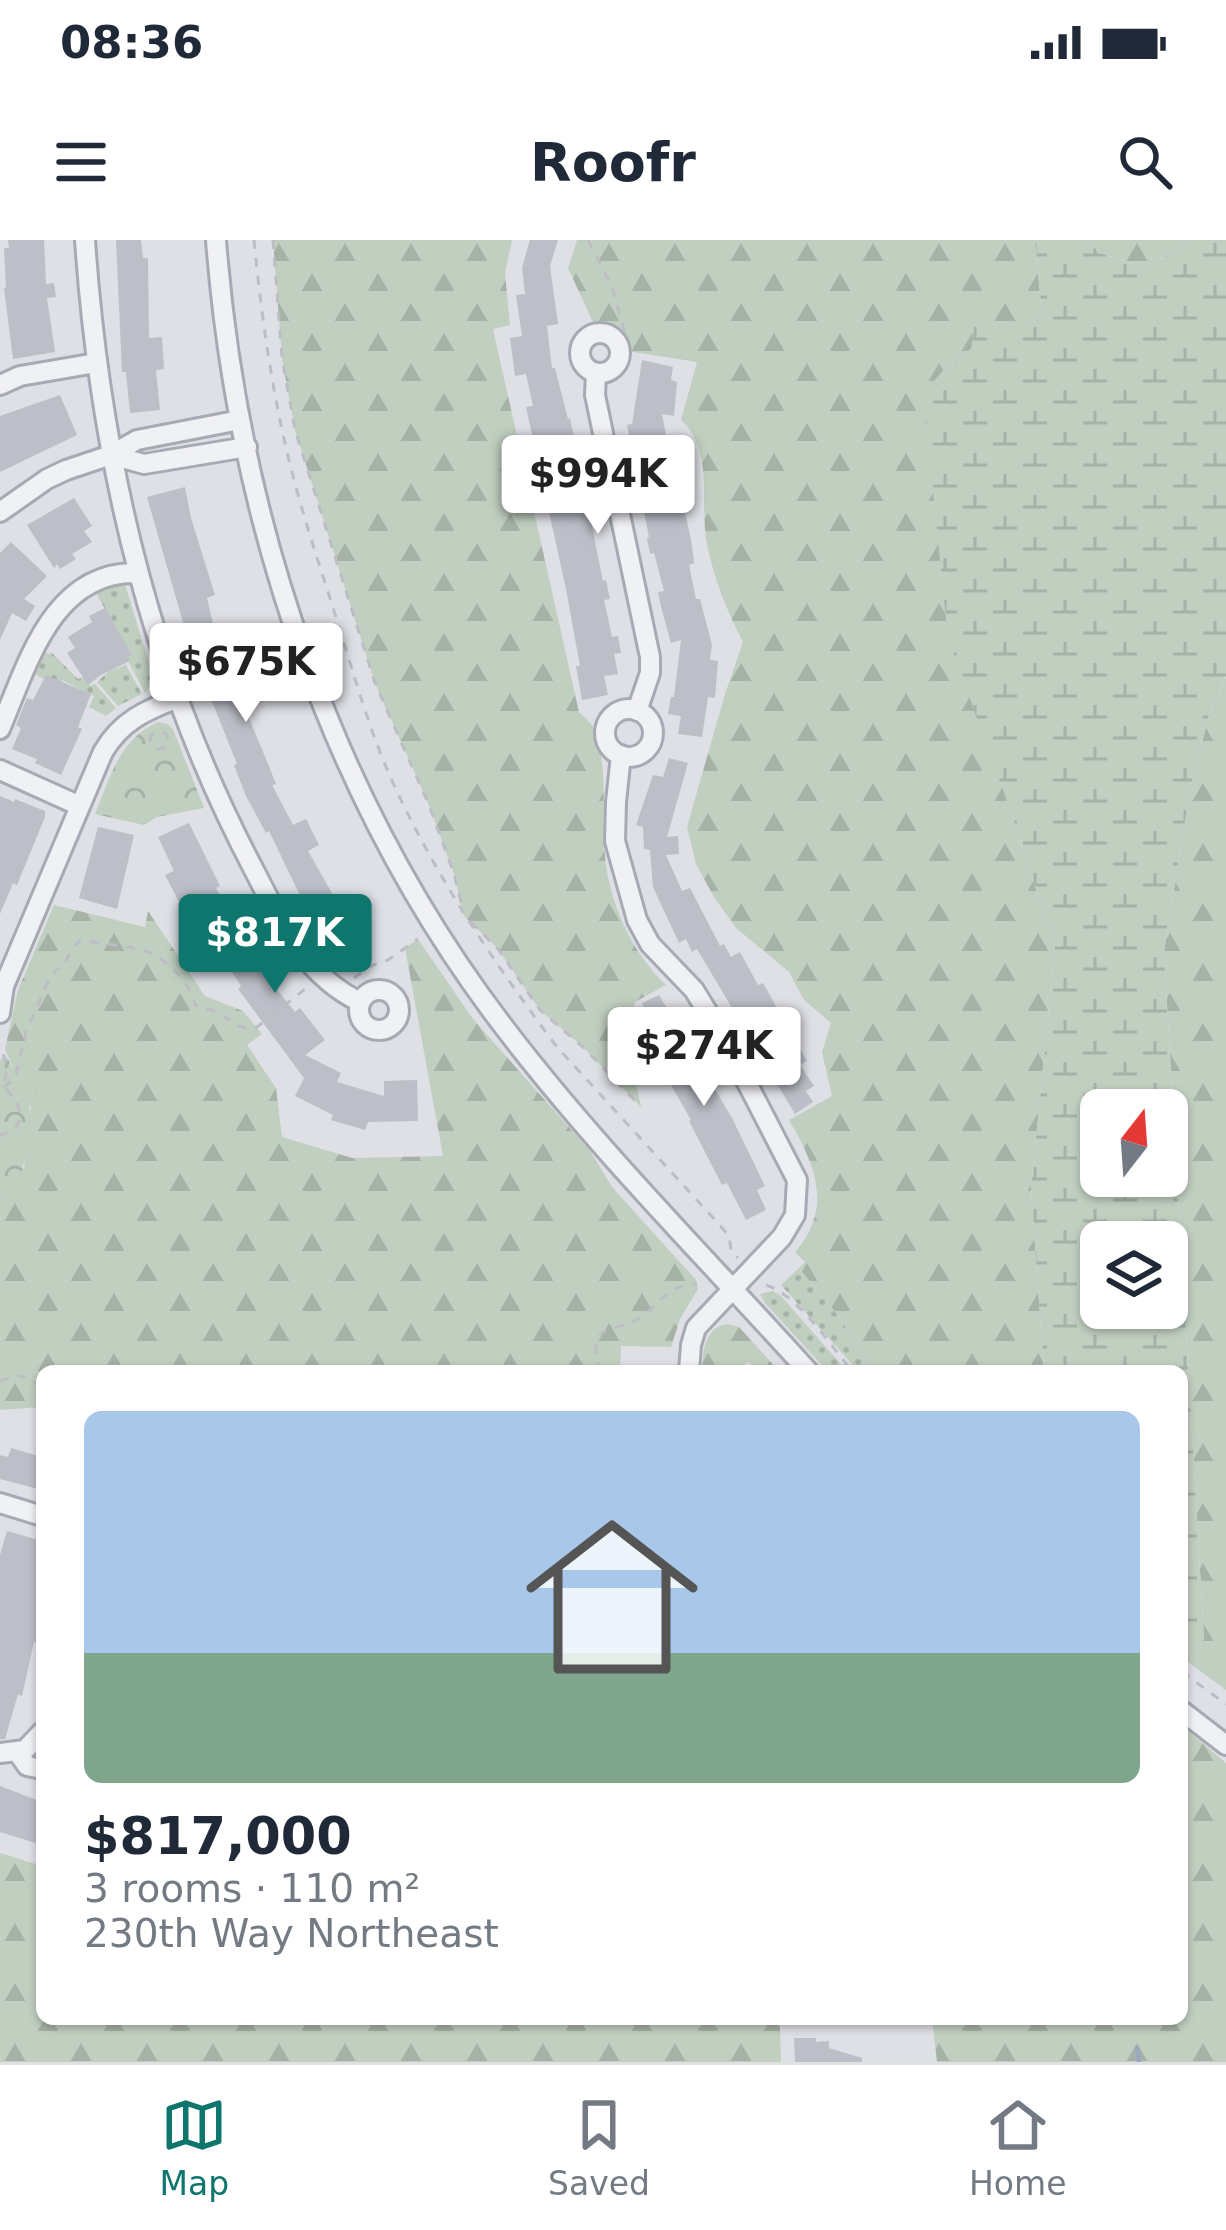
<!DOCTYPE html>
<meta charset="utf-8">
<style>
:root{--surface:#fff;--page:#f6f6f7;--text:#1f2937;--muted:#747a83;--line:#e0e1e3;--accent:#0f766e}
body{margin:0;font-family:"DejaVu Sans",sans-serif;background:var(--page);color:var(--text);height:100vh;display:flex;flex-direction:column;font-size:45px;white-space:nowrap}
*{box-sizing:border-box;margin:0}
p{font-size:39px;color:var(--muted)}
.icon{flex:none;width:66px;height:66px;fill:none;stroke:currentColor;stroke-width:2;stroke-linecap:round;stroke-linejoin:round}
.map{position:relative;flex:1;overflow:hidden}
.details{position:absolute;left:36px;top:1125px;width:1152px;height:660px;display:flex;flex-direction:column;background:var(--surface);border-radius:18px;box-shadow:0 3px 9px #0004}
.details>*{flex:none}
.needle{width:78px;rotate:17deg}
.tools{position:absolute;left:1080px;top:849px;display:grid;gap:24px}
.tools a{display:grid;place-items:center;width:108px;height:108px;border-radius:18px;background:var(--surface);box-shadow:0 3px 9px #0004;font-size:60px}
.price{position:absolute;translate:-50% -102px;padding:0 27px;border-radius:12px;background:#fff;color:#222;font-size:39px;line-height:78px;filter:drop-shadow(0 3px 6px #0008)}
.price::after{content:'';position:absolute;left:50%;top:72px;width:36px;height:27px;margin-left:-18px;background:inherit;clip-path:polygon(0 0,100% 0,50% 100%)}
.price.current{background:var(--accent);color:#fff}
ul{padding:0;list-style:none}
li{display:grid;align-content:center;gap:24px;height:636px;padding:0 48px}
li span{display:grid;place-items:center;height:372px;border-radius:18px;color:#555}
li>.icon{margin-inline-start:auto}
span .icon{width:216px;height:216px;fill:#fffc;stroke-width:1}
li b{font-size:51px}
.status{display:flex;justify-content:space-between;align-items:center;height:84px;padding:0 60px;background:var(--surface);direction:ltr}
.status svg{height:33px;fill:currentColor}
header{display:flex;justify-content:space-between;align-items:center;height:156px;padding:0 48px;background:var(--surface);font-size:54px;font-weight:700}
.tabs{display:flex;justify-content:space-around;align-items:center;height:168px;border-top:3px solid var(--line);background:var(--surface);font-size:33px;color:var(--muted)}
.tabs a{display:grid;justify-items:center;gap:6px}
.tabs .current{color:var(--accent)}
.map>svg:first-child{display:block}
.grass{fill:url(#grass-dots)}
.forest{fill:url(#forest-firs)}
.wetland{fill:url(#wetland-marsh);fill-rule:evenodd}
.park{fill:url(#park-crowns)}
.lines{fill:none;stroke-linecap:round;stroke-linejoin:round}
.stream{stroke:#9ca8c2;stroke-width:4.5}
.building{fill:#bcbec8}
.minor-casing{stroke:#a8aab3;stroke-width:24}
.path{stroke:#bcbec5;stroke-width:3;stroke-dasharray:9 9;stroke-linecap:butt}
.minor{stroke:#f0f1f5;stroke-width:18}
</style>
<div class="status"><b>08:36</b><svg viewBox="0 0 49 12"><path d="M0 12V9h3v3zM5 12V6h3v6zM10 12V3h3v9zM15 12V0h3v12zM26 1h20v11H26zM47 4h2v5h-2z"/></svg></div>
<header><svg class="icon" aria-label="menu" viewBox="0 0 24 24"><path d="M4 6h16M4 12h16M4 18h16"/></svg>Roofr<svg class="icon" aria-label="search" viewBox="0 0 24 24"><circle cx="10" cy="10" r="6"/><path d="M15 15l6 6"/></svg></header>
<div class="map">
<svg width="1226" height="1822" viewBox="0 0 1226 1822">
<defs>
<pattern id="grass-dots" width="8" height="8" patternUnits="userSpaceOnUse" patternTransform="scale(3)"><rect width="8" height="8" fill="#c1cfc0"/><path d="M2 2h.1M6 6h.1" fill="none" stroke="#a6b2a6" stroke-width="1.8" stroke-linecap="round"/></pattern>
<pattern id="forest-firs" width="22" height="20" patternUnits="userSpaceOnUse" patternTransform="scale(3)"><rect width="22" height="20" fill="#c1cfc0"/><path d="M5 1l3.5 6h-7zM16 11l3.5 6h-7z" fill="#a6b2a6"/></pattern>
<pattern id="wetland-marsh" width="20" height="14" patternUnits="userSpaceOnUse" patternTransform="scale(3)"><rect width="20" height="14" fill="#c1cfc0"/><path d="M1 5h8M5 5V1M11 12h8M15 12V8" fill="none" stroke="#a6b2a6"/></pattern>
<pattern id="park-crowns" width="20" height="18" patternUnits="userSpaceOnUse" patternTransform="scale(3)"><rect width="20" height="18" fill="#c1cfc0"/><path d="M2 6a3 3 0 1 1 6 0M12 15a3 3 0 1 1 6 0" fill="none" stroke="#a6b2a6"/></pattern>
</defs>
<rect width="100%" height="100%" fill="#dee0e6"/>
<path class="grass" d="M124,341l30,98 -9,14 -17,-32v-4l3,-3 -37,-64z
M44,410l4,4 4,-1 26,26 5,-2 8,9 4,-2 21,24 -10,8 -17,-9 5,-11 -32,-16 -4,6 -24,-12z
M126,425l16,29 -24,12 -21,-24 12,-11z
M799,1028l38,46 32,49 8,8h-19l-77,-86z
M772,1051l8,4 67,76h-20l-62,-68 -5,-9z"/>
<path class="forest" d="M273,0h239l-7,33 5,52 -17,4 86,383c6,6 15,13 17,21 14,44 3,93 11,139 8,43 28,83 59,113l-31,17 -4,15 10,26 -12,9 12,55 -57,-59 -44,-38 -42,-61 -34,-33 -10,-42 -25,-69 -54,-122 -80,-253 -13,-72z
M577,0h458l7,75 -21,15 -50,19 -29,23 69,440 44,136 -24,240 13,183h-167l-8,-8 -32,-49 -38,-46 6,-6 -10,-10c39,-44 20,-88 -6,-132l43,-24 -10,-44 9,-29 -27,-23 -15,-28 -53,-44 -22,-31 -18,-33 -9,-37 38,-133 18,-52c-17,-33 -28,-61 -36,-97 -8,-40 8,-95 -26,-125l16,-58 -77,-12 -7,-12 -15,-5 -30,-65z
M1087,0h103l-44,28 -46,-15z
M1226,437v1013l-38,-28 16,-23 -40,-687 26,-163 19,-74z
M54,665l91,22 3,-16 57,85 38,15 19,23 -15,11 29,43 6,49 70,21 91,-2 -38,-208 13,-9 55,80 117,132 22,36 84,93 2,9 -18,30 -9,28 -50,-1 -1,25h-578v36l-42,3v-217l9,-3 15,-23 7,-59 -26,-59 13,-59z
M727,1084l12,3 40,44h-23l-7,-9 -16,9h-30c-1,-19 2,-44 24,-47z
M1182,1486l44,37v299h-289l-5,-43h250z
M0,1613l42,13v153h735l3,9 1,34h-781z"/>
<path class="wetland" d="M1035,0h52l13,13 46,15 44,-28h36v436l-17,39 -19,74 -26,163 40,687 -16,23 -6,-5v-286h-138l-13,-183 24,-240 -44,-136 -63,-174 -25,-245 19,-21 29,-23 4,-28 45,9 22,-15zM1101,870h66v66h-66zM1101,1002h66v66h-66z"/>
<path class="park" d="M158,482l9,2 6,5 31,79 -47,9 -13,8 -49,-11c15,-36 24,-75 63,-92z
M5,814l11,19 20,21 -8,6c7,27 -3,63 -12,89l-16,4v-133z"/>
<g class="lines">
<path class="stream" d="M1137,1808l2,14"/>
</g>
<path class="building" d="M8,0h36l2,44 8,-1 2,14 -9,1 8,54 -42,7 -9,-71h2l-2,-40h5z
M116,0h25l2,18h5l1,80 13,-1 2,32 -8,1 4,40 -30,3 -4,-41h-4z
M530,0h28l-8,26 8,58 -11,2 5,42h3l13,51 2,-1 33,163 3,-1 4,19 -6,1 8,37 6,-1 3,17 -7,1 4,20 -14,2 4,19 -26,5 -6,-34h4l-14,-77 -40,-182 7,-1 -7,-32 -11,2 -5,-38 12,-2 -6,-41 9,-1 -3,-26z
M642,120l31,7 -2,13 6,2 -3,34 -12,-2 14,75 4,-1 12,57 2,18 -5,2 7,34h4l12,46 -2,15 8,1 -3,37 -7,-1 -6,40 -24,-3 3,-18 -13,-2 3,-17h3l7,-57 -10,3 -10,-36 -3,-15 6,-1 -10,-38 -4,1 -3,-16 2,-1 -22,-112 5,-1z
M60,155l17,40 -77,37v-56z
M185,247l6,31 24,77 -8,3 11,46 18,-7 11,29 -20,8 17,44 4,-2 18,43 10,25 -4,1 21,40 13,-6 13,26 -11,6 46,81 2,-2 16,28 -25,15 -39,-61 -39,-81 -3,2 -20,-37 -12,-31 3,-1 -30,-75 6,-2 -18,-45 -6,1 -42,-146z
M74,258l18,28 -8,5 8,11 -20,12 4,5 -16,10 -3,-5 -3,4 -27,-43z
M11,302l36,34 -23,23 11,7 -9,15 -14,-8 -12,27v-87z
M105,368l27,47 -4,2 2,4 -29,14 -13,10 -21,-32 8,-5 -7,-11 24,-15 -3,-6z
M46,435l45,19 -13,33 4,2 -21,46 -26,-12 2,-4 -25,-10 9,-21 -5,-3 11,-27 6,2z
M669,518l19,5 -21,74 11,-1 1,18 -13,1 16,36 8,-3 30,58 4,-2 7,13 9,-5 18,33 5,-2 44,78 -7,4 14,21 -8,5 7,11 -18,12 -98,-165 -5,3 -6,-13 -7,4 -26,-56 -3,-37 -6,-1 -1,-22 -7,-2 17,-50 10,2z
M0,556l14,6 1,-3 30,12v6l-28,68 -4,-2 -13,31z
M189,583l31,63 -4,2 43,79 36,45 5,-4 25,32 -20,15 36,18 -4,9 47,14v-15l33,-1 1,41 -50,1 -3,8 -34,-10 2,-5 -38,-19 9,-18 -66,-89 3,-3 -32,-49 -9,5 -35,-67 9,-4 -16,-34z
M98,587l36,8 -17,74 -38,-11z
M659,755l73,123 33,68 -8,4 9,20 -20,10 -19,-37 -5,2 -33,-64 2,-1 -42,-74 4,-2 -12,-23 8,-4 -7,-14z
M11,1208l31,9v33l-42,-11v-24l8,2z
M7,1291l35,10v103l-8,-2 -12,54 -4,-2 -13,45h-5v-184z
M0,1546l42,16v43l-42,-13z
M794,1798h22v4l13,-1v7l33,10v4h-67z"/>
<g class="lines">
<g class="minor-casing">
<path id="minor" d="M85,0c15,219 66,435 169,630 27,52 50,105 106,132
M216,0c22,282 117,566 291,791 92,120 200,228 301,340
M580 113a20 20 0 1 1 40 0a20 20 0 1 1-40 0Z
M596,134l-1,21 55,262v16l-13,38
M0,145l20,-9 76,-13
M111,215l33,9 103,-17
M0,272l47,-33 19,-9 45,-15 26,-15 103,-20
M605 493a24 24 0 1 1 48 0a24 24 0 1 1-48 0Z
M0,489c27,-63 52,-159 138,-156
M621,515l-5,47 -1,39 22,79 13,24 44,46 32,52 71,138 -2,35 -13,22 -86,91 -5,17 -2,26
M0,530l80,36
M359 770a20 20 0 1 1 40 0a20 20 0 1 1-40 0Z
M0,773l4,-27 99,-234c18,-31 43,-42 75,-54
M0,1263l42,13
M1182,1471l44,34
M0,1513l25,-3 17,-18
M18,1513l9,13 15,3"/>
</g>
<path class="path" d="M254,0c7,72 17,145 34,216 14,59 34,116 52,174 16,52 31,105 54,155 43,94 101,179 163,262l159,174 13,15 2,14 7,8
M273,0l9,118 13,72 80,253 54,122 25,69 9,36
M588,0l24,47 13,46
M150 500a9 9 0 1 1 18 0a9 9 0 1 1-18 0Z
M471,682l27,27 42,61 44,38 57,59
M354,738l17,-12 17,-6 30,-21
M4,847l11,-9 11,-46 20,-46 9,-15 10,-7 6,-14 8,-9c13,0 64,7 75,13 17,10 38,32 41,51l23,7 20,14 11,3 8,-2 52,-41
M0,895l14,-4 7,-13 -4,-16 -13,-15 3,-21 -4,-12
M766,1045c31,9 65,61 86,86
M600,1131c-3,-11 -8,-29 2,-38 6,-5 21,-7 28,-10 29,-13 32,-38 67,-39
M0,1141c24,-8 22,-7 42,6
M1182,1432l44,32"/>
<use href="#minor" class="minor"/>
</g>
</svg>
<div class="tools">
<a><svg class="needle" viewBox="-14 -14 28 28"><path d="M0-13l5 13h-10z" fill="#e53935"/><path d="M0 13l5-13h-10z" fill="#747a83"/></svg></a>
<a><svg class="icon" aria-label="layers" viewBox="0 0 24 24"><path d="M12 4l9 5-9 5-9-5zM3 14l9 5 9-5"/></svg></a>
</div>
<b class="price" style="left:598px;top:297px">$994K</b>
<b class="price" style="left:246px;top:485px">$675K</b>
<b class="price current" style="left:275px;top:756px">$817K</b>
<b class="price" style="left:704px;top:869px">$274K</b>
<section class="details">
<ul>
<li><span style="background:linear-gradient(#a9c7e8 65%,#7fa58c 0)"><svg class="icon" aria-label="home" viewBox="0 0 24 24"><path d="M3 11l9-7 9 7M6 9v11h12V9"/></svg></span><div><b>$817,000</b><p>3 rooms · 110 m²</p><p>230th Way Northeast</p></div></li>
</ul>
</section>
</div>
<nav class="tabs">
<a class="current"><svg class="icon" aria-label="map" viewBox="0 0 24 24"><path d="M3 6l6-2 6 2 6-2v14l-6 2-6-2-6 2zM9 4v14M15 6v14"/></svg>Map</a>
<a><svg class="icon" aria-label="saved" viewBox="0 0 24 24"><path d="M7 4h10v16l-5-4-5 4z"/></svg>Saved</a>
<a><svg class="icon" aria-label="home" viewBox="0 0 24 24"><path d="M3 11l9-7 9 7M6 9v11h12V9"/></svg>Home</a>
</nav>
